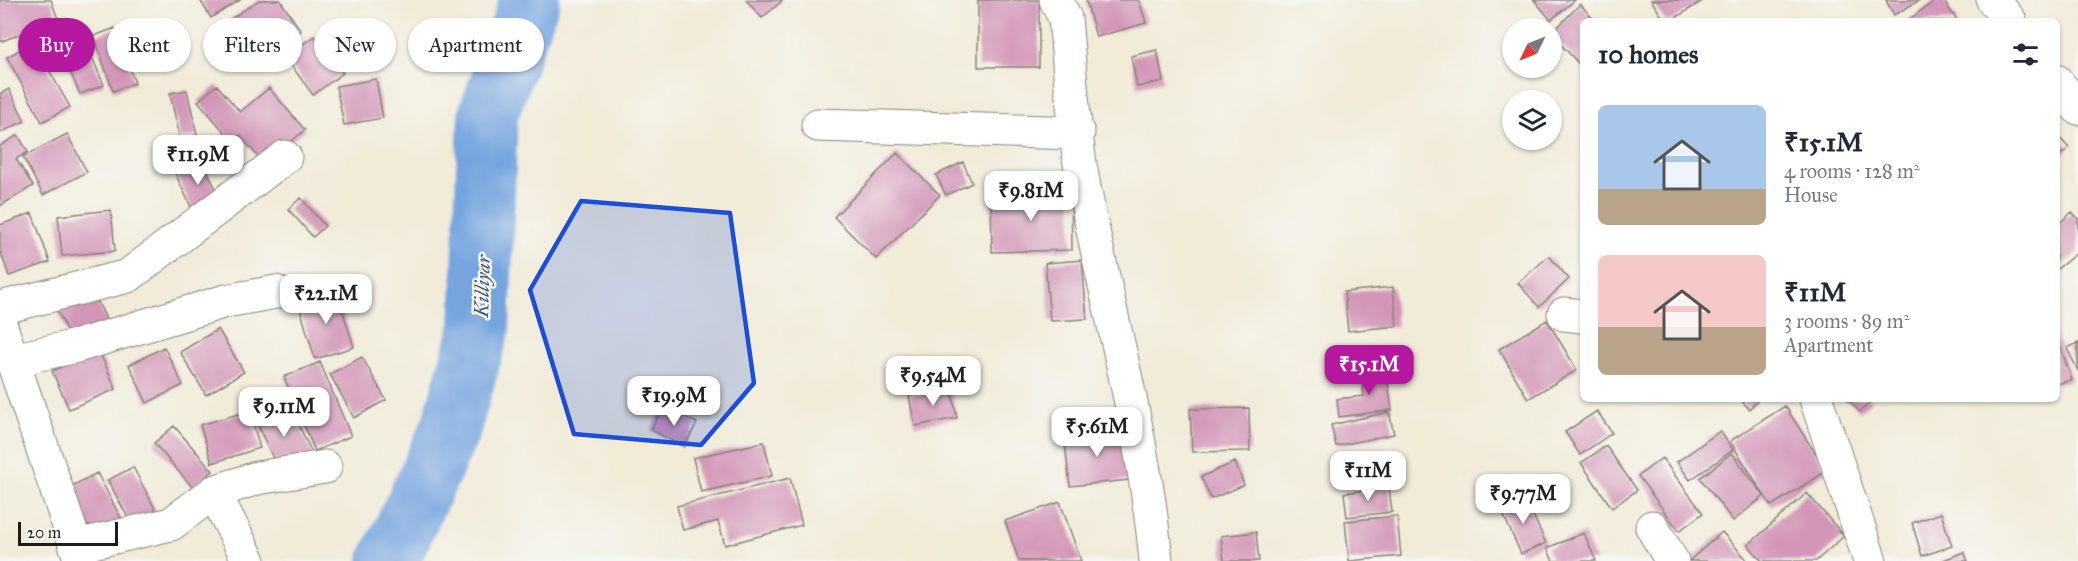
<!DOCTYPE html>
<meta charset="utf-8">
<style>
:root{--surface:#fff;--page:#f6f6f7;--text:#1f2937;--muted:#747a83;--accent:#b5179e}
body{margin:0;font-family:"IM FELL Great Primer",serif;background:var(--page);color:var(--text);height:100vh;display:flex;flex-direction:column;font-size:22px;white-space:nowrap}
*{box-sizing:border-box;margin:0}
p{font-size:20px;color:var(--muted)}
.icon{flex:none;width:33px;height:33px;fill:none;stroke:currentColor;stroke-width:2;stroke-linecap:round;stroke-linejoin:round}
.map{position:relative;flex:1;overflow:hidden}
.drawer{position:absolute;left:1580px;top:18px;width:480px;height:384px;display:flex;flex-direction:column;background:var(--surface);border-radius:9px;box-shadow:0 2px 4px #0004}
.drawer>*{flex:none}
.hud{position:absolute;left:18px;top:18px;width:570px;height:54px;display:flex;gap:12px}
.needle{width:39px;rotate:227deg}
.fabs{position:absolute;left:1502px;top:18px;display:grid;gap:12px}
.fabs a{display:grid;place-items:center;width:60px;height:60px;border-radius:50%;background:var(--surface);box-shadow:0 2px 4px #0004;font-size:30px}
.scale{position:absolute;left:18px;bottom:15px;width:100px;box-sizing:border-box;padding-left:6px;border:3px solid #1c1c1c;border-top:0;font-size:16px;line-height:21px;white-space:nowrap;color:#1c1c1c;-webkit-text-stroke:4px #f6f6f2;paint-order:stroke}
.price{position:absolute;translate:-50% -51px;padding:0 14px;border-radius:12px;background:#fff;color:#222;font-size:20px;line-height:39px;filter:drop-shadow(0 2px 3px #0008)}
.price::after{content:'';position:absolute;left:50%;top:36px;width:18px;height:14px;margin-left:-9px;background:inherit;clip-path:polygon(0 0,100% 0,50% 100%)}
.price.on{background:var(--accent);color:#fff}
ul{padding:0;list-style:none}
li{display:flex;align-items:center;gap:18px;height:150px;padding:0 18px}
li span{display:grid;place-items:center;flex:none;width:168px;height:120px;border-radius:9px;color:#555}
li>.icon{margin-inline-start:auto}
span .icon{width:72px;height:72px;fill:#fffc;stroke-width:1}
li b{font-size:26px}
h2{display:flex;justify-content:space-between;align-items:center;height:72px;padding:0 18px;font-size:26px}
.tag{padding:0 21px;border-radius:27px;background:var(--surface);box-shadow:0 2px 4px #0004;font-size:21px;line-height:54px}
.tag.on{background:var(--accent);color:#fff}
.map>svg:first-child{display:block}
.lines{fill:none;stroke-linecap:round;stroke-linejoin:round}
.river{stroke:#75a4df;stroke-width:60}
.building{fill:#d396b8}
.minor-casing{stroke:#86847a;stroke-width:35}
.minor{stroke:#fff;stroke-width:33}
.marked{fill:#1d4ed8;fill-opacity:0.2;stroke:#1d4ed8;stroke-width:4.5;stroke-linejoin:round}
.labels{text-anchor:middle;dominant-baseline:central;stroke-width:5;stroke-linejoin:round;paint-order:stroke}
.water-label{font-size:20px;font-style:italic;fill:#445974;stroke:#f6f6f2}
</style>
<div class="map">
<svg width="2078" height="561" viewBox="0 0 2078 561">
<rect width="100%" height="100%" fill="#f6f6f2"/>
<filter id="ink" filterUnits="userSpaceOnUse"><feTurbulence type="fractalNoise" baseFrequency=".0167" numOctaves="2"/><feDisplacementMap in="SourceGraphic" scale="12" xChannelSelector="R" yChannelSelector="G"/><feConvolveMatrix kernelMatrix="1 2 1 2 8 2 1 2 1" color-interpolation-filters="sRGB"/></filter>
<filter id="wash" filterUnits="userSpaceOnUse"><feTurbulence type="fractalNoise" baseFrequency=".008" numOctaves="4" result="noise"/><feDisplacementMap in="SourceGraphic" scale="24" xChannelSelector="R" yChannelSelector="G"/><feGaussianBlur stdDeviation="1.35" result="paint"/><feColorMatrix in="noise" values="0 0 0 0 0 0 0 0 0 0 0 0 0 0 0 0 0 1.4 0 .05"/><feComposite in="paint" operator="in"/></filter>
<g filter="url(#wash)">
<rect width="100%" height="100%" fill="#f1ebd8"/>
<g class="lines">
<path class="river" d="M389,561l62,-133 29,-100 8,-213 42,-115"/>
</g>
<g id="blocks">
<path class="building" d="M0,0h51l7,19 -58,23z
M200,0h40l-29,18z
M259,0h21l21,31 -52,34 -27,-40z
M746,0h37l-21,18z
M978,0h61v67h-61z
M1086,0h53l7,23 -50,14z
M1534,0h41l-24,20z
M1651,0h50l1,1 -31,20h-6z
M1886,0h34l-26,15z
M1936,0h7l15,21h-51z
M1580,4l15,17h-13v46l-31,-33z
M115,28l20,55 -22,8 -19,-55z
M83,36l21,49 -24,9 -21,-48z
M314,36l29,37 -30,22 -28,-38z
M33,42l37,65 -28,15 -35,-65z
M1157,50l6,31 -26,6 -6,-31z
M376,79l7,39 -39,7 -8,-39z
M217,85l23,27 29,-24 36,42 -41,34 -24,-29 -8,6 -34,-40z
M9,89l16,32 -25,12v-39z
M187,90l10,45 -17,4 -10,-46z
M67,134l20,38 -44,23 -20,-38z
M2056,134l13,14 -13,11z
M18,135l10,17 -12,7 17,27 -33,20v-60z
M897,153l43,42 -64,64 -42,-42z
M202,160l19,40 -27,13 -19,-40z
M963,162l9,21 -26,12 -10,-20z
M991,193h80l1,57 -80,2z
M301,198l24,28 -12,11 -25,-28z
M111,210l4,41 -53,5 -4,-40z
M2072,212l6,7v33l-22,18v-44z
M32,213l18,49 -41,14 -9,-26v-25z
M1549,256l20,23 -30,28 -21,-24z
M1082,260l5,59 -37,2 -5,-58z
M1393,287l4,39 -49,5 -4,-39z
M336,290l18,57 -39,12 -17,-57z
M94,293l15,33 -38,16 -14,-33z
M1547,320l30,50 -49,29 -29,-50z
M218,329l26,43 -38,23 -26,-43z
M2056,334l16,46 -16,4z
M2078,343v28l-11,-23z
M164,347l19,38 -36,18 -18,-38z
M99,351l17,38 -47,20 -17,-38z
M362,357l24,43 -32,18 -24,-44z
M320,362l31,74 -36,15 -31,-74z
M1386,369l6,41 -53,7 -2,-18 27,-3 -3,-24z
M951,388l6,30 -42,8 -6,-30z
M1740,399h19l-10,10z
M1847,399h26l-13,13z
M289,405l24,50 -34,16 -23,-50z
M664,406l33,17 -13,24 -33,-17z
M1785,406l42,65 -56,35 -41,-65z
M1249,408l1,43 -58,1 -2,-43z
M249,411l11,37 -48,15 -12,-38z
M1597,411l15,22 -32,22 -15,-23z
M1389,412l5,22 -58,12 -5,-21z
M174,426l39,45 -20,17 -39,-45z
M1125,430l5,50 -60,6 -6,-50z
M1720,431l13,19 -43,30 -13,-18z
M764,442l8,34 -71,16 -8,-34z
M1606,446l31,44 -25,18 -31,-45z
M1732,453l32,43 -31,25 -33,-43z
M1662,458l41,55 -24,18 -41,-55z
M1235,462l9,23 -33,14 -10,-22z
M133,467l28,53 -25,13 -28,-53z
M97,473l26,49 -30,17 -27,-50z
M790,478l12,47 -77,20 -7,-24 -35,9 -6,-24z
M1389,487l3,25 -45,5 -3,-24z
M1807,493l37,43 -28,25h-54l-14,-16z
M1524,496l22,47 -25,11 -21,-47z
M1060,502l21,59h-62l-14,-40z
M1941,513l11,33 -30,10 -10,-33z
M1397,516l4,40 -52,5 -4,-40z
M1256,532l3,29h-35l-3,-25z
M1722,532l26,29h-59z
M1584,533l12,28h-43l-6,-13z
M1964,552l4,9h-27z"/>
</g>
</g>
<g filter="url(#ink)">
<use href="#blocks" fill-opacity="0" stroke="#86847a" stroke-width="1.5"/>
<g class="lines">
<g class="minor-casing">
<path id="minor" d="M1056,0l9,18c5,52 8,106 17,158 24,129 62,254 74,385
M1993,0l17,21
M2056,81l22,27
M818,125l260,8
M0,308l128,-32 157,-119
M1564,314l18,2
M0,324l81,237
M12,360l65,-14 149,-45 50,-9
M1816,399l54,162
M214,492l35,69
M1652,527l20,34
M76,546l95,-22 43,-32 43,-14 68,-11"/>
</g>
<use href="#minor" class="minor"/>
</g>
</g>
<path class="marked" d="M581,201l149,12 24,170 -53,62 -127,-11 -44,-144z"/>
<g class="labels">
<g class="water-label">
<text transform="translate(482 286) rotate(-88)">Killiyar</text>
</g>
</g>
</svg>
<div class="fabs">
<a><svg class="needle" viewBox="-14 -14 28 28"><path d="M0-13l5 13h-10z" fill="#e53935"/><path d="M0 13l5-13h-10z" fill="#747a83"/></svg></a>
<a><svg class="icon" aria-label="layers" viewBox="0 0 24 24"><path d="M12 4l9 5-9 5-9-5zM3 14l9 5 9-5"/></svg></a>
</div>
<div class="scale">20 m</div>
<b class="price" style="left:198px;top:186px">₹11.9M</b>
<b class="price" style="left:1031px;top:222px">₹9.81M</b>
<b class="price" style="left:326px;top:325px">₹22.1M</b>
<b class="price on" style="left:1369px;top:396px">₹15.1M</b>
<b class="price" style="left:933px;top:407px">₹9.54M</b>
<b class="price" style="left:674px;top:427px">₹19.9M</b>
<b class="price" style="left:284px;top:438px">₹9.11M</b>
<b class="price" style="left:1097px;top:458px">₹5.61M</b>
<b class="price" style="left:1368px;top:502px">₹11M</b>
<b class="price" style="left:1523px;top:525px">₹9.77M</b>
<div class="hud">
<a class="tag on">Buy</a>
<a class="tag">Rent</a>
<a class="tag">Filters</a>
<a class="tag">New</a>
<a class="tag">Apartment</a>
</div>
<section class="drawer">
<h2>10 homes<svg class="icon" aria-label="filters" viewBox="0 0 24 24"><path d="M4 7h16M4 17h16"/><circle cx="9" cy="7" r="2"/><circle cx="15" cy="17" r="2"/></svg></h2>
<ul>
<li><span style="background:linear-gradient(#a9c7e8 70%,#b9a48a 0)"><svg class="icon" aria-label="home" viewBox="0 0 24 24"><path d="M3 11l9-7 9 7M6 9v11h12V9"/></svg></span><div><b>₹15.1M</b><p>4 rooms · 128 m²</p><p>House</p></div></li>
<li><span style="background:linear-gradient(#f6c9c9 60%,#b9a48a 0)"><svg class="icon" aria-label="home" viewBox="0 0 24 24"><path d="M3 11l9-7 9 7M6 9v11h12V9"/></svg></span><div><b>₹11M</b><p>3 rooms · 89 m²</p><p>Apartment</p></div></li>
</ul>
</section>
</div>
